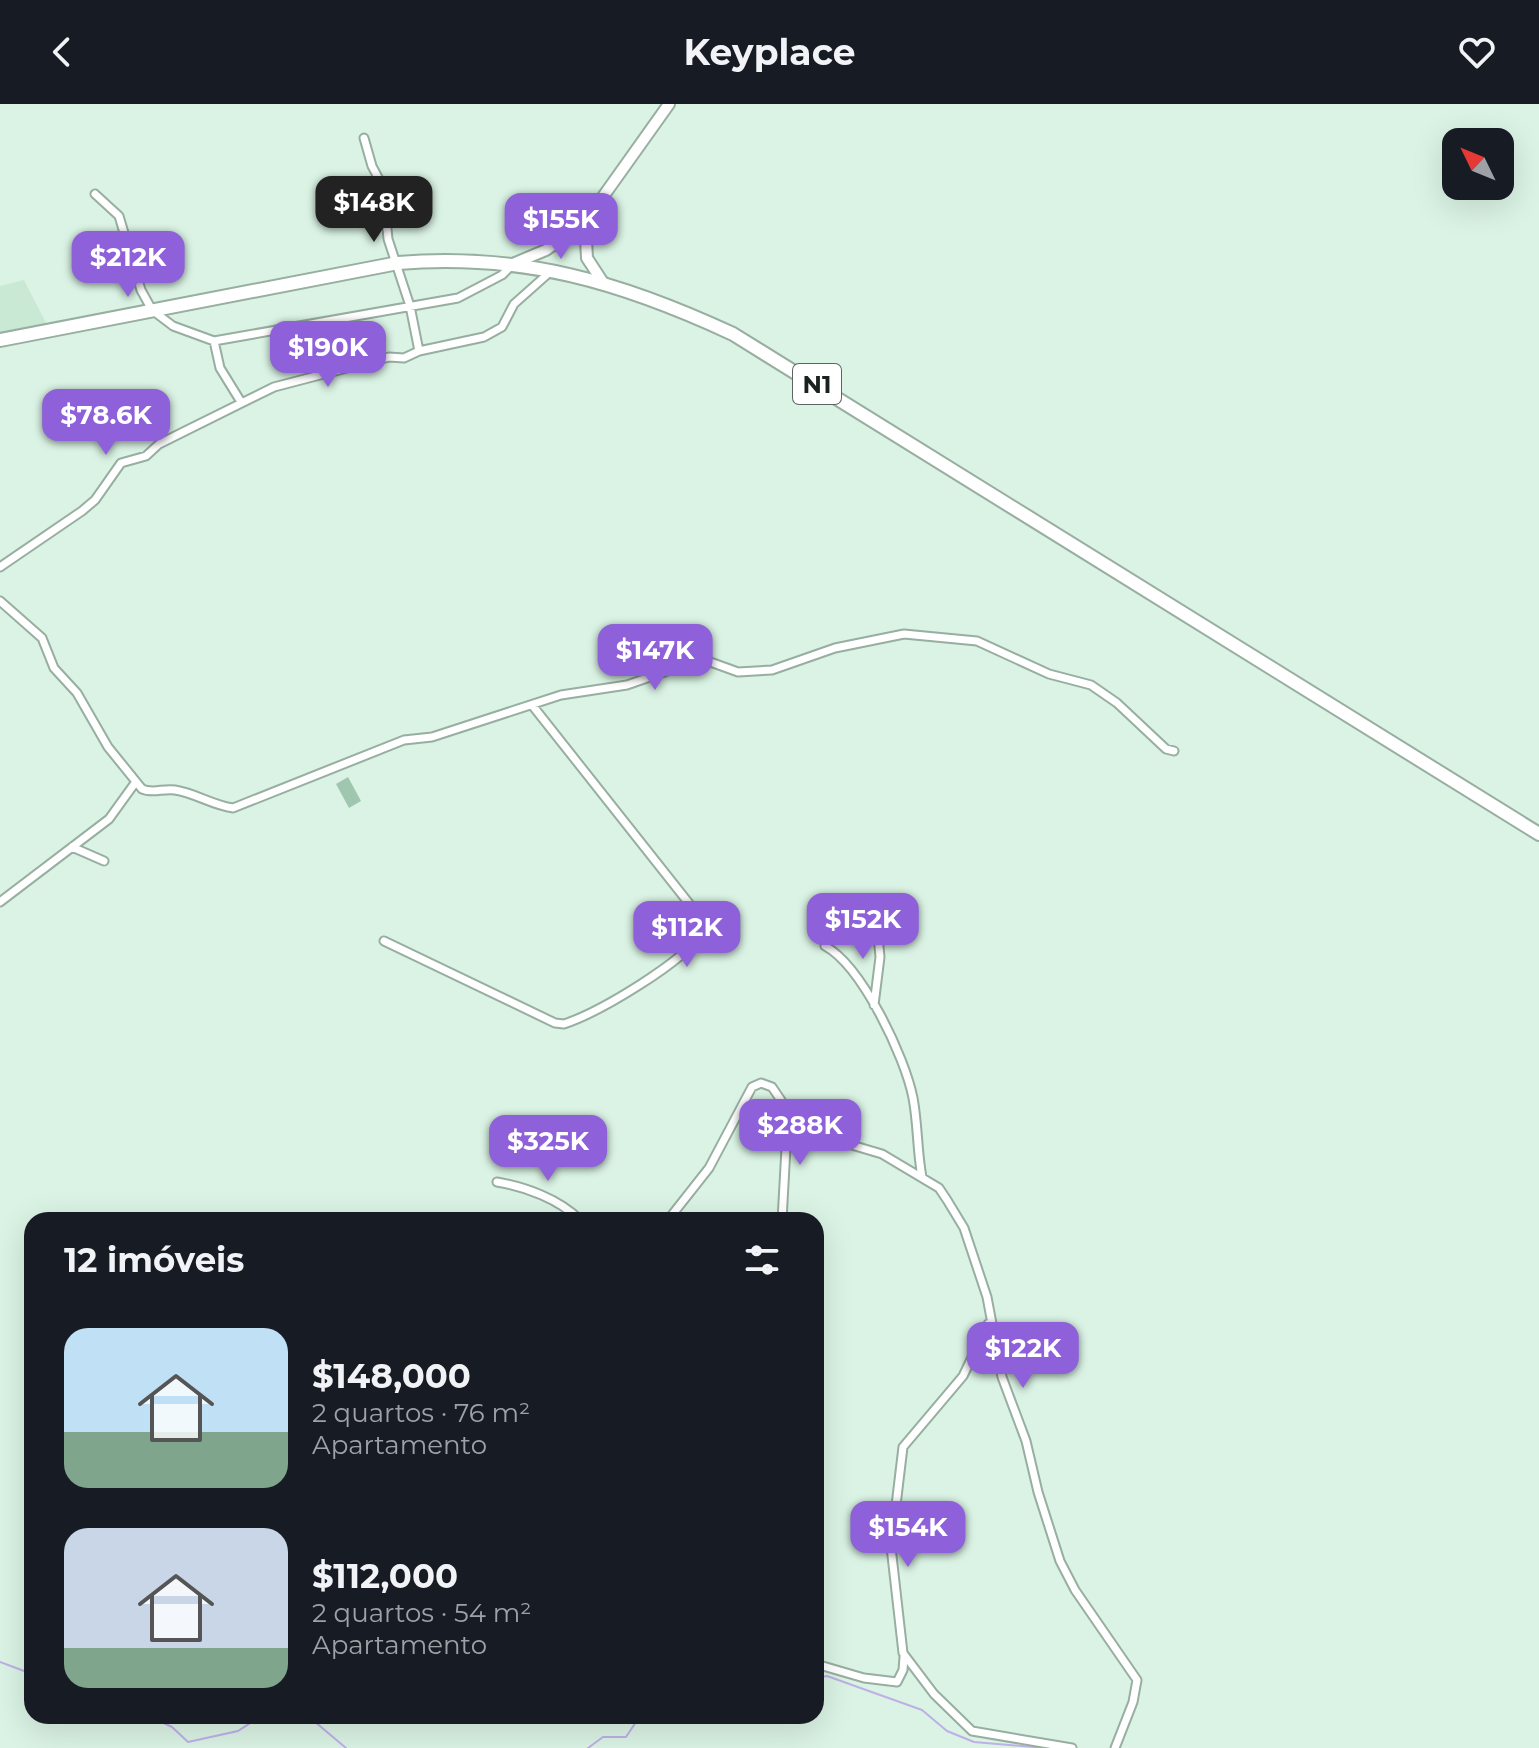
<!DOCTYPE html>
<html lang="pt">
<meta charset="utf-8">
<style>
:root{--surface:#171b24;--page:#20242c;--text:#f1f3f6;--muted:#9ea1a6;--accent:#8e60da}
body{margin:0;font-family:Montserrat,sans-serif;background:var(--page);color:var(--text);height:100vh;display:flex;flex-direction:column;font-size:30px;white-space:nowrap}
*{box-sizing:border-box;margin:0}
p{font-size:26px;color:var(--muted)}
.icon{flex:none;width:44px;height:44px;fill:none;stroke:currentColor;stroke-width:2;stroke-linecap:round;stroke-linejoin:round}
.map{position:relative;flex:1;overflow:hidden}
.details{position:absolute;left:24px;top:1108px;width:800px;height:512px;display:flex;flex-direction:column;background:var(--surface);border-radius:24px;box-shadow:0 8px 32px #0002}
.details>*{flex:none}
.needle{width:52px;rotate:313deg}
.controls{position:absolute;left:1442px;top:24px;display:grid;gap:16px}
.controls a{display:grid;place-items:center;width:72px;height:72px;border-radius:16px;background:var(--surface);box-shadow:0 8px 32px #0002;font-size:40px}
.price{position:absolute;translate:-50% -68px;padding:0 18px;border-radius:16px;background:var(--accent);color:#fff;font-size:26px;line-height:52px;filter:drop-shadow(0 2px 4px #0008)}
.price::after{content:'';position:absolute;left:50%;top:48px;width:24px;height:18px;margin-left:-12px;background:inherit;clip-path:polygon(0 0,100% 0,50% 100%)}
.price.on{background:#222;color:#fff}
ul{padding:0;list-style:none}
li{display:flex;align-items:center;gap:24px;height:200px;padding:0 40px}
li span{display:grid;place-items:center;flex:none;width:224px;height:160px;border-radius:24px;color:#555}
li>.icon{margin-inline-start:auto}
span .icon{width:96px;height:96px;fill:#fffc;stroke-width:1}
li b{font-size:34px}
h2{display:flex;justify-content:space-between;align-items:center;height:96px;padding:0 40px;font-size:34px}
header{display:flex;justify-content:space-between;align-items:center;height:104px;padding:0 40px;background:var(--surface);font-size:36px;font-weight:700}
.map>svg:first-child{display:block}
.built{fill:#c9e9d5}
.green{fill:#9fc6ae}
.lines{fill:none;stroke-linecap:round;stroke-linejoin:round}
.stream{stroke:#bfafe7;stroke-width:2}
.street-casing{stroke:#97aea0;stroke-width:11}
.secondary-casing{stroke:#97aea0;stroke-width:14}
.highway-casing{stroke:#97aea0;stroke-width:16}
.street{stroke:#fff;stroke-width:7}
.secondary{stroke:#fff;stroke-width:10}
.highway{stroke:#fff;stroke-width:12}
.labels{text-anchor:middle;dominant-baseline:central;stroke-width:6;stroke-linejoin:round;paint-order:stroke}
.shield{fill:#fff;stroke:#5e6461;stroke-width:2}
.shield-label{font-size:24px;font-weight:bold;fill:#19221d}
</style>
<header><svg class="icon" aria-label="back" viewBox="0 0 24 24"><path d="M15 5l-7 7 7 7"/></svg>Keyplace<svg class="icon" aria-label="heart" viewBox="0 0 24 24"><path d="M12 20l-8-8c-3-5 5-10 8-4 3-6 11-1 8 4z"/></svg></header>
<div class="map">
<svg width="1539" height="1644" viewBox="0 0 1539 1644">
<rect width="100%" height="100%" fill="#daf3e4"/>
<path class="built" d="M24,176l22,43 -46,9v-46z"/>
<path class="green" d="M348,673l13,24 -12,7 -13,-24z"/>
<g class="lines">
<path class="stream" d="M0,1558l32,12
M816,1574l11,-2 95,34 25,21 27,11 72,6
M149,1612l23,11 16,15 50,-11 23,-15
M308,1612l38,32
M588,1644l15,-11h23l14,-21"/>
<g class="street-casing">
<path id="street" d="M95,90l24,22 22,74 11,20 21,16 41,15 244,-43 44,-23 9,-9
M214,237l6,27 21,34
M419,247l65,-14 18,-10 12,-23 36,-32
M0,463l82,-56 13,-11 26,-37 25,-7 13,-12 115,-57 115,-30 15,1 15,-7 -9,-45 -22,-67 -5,-52 -11,-21 -8,-28
M0,497l42,37 12,30 23,25 31,54 34,42c11,5 21,-1 33,1 20,3 37,15 58,18l171,-68 28,-3 129,-42 66,-10 75,-26 36,13 34,-2 63,-22 69,-14 73,7 72,33 42,11 26,18 49,46 8,2
M72,743l32,14
M0,798l109,-83 26,-36
M384,837l171,82 9,1c36,-12 120,-62 140,-93l-9,-20 -163,-206
M825,842c37,20 80,111 88,152 5,26 4,53 9,79
M874,901l6,-48 -2,-21
M497,1078c29,5 62,17 83,38
M668,1116l41,-52 43,-81 9,-4 11,4 29,43 81,24 57,34 8,12 17,28 23,69 15,80 24,64 12,51 22,69 15,29 62,90 -4,22 -18,46
M782,1116l6,-108
M988,1220l-25,52 -60,71 -12,100 12,106 31,41 38,37 100,17
M816,1560l48,14 33,4 6,-12 1,-13"/>
</g>
<g class="secondary-casing">
<path id="secondary" d="M585,118l2,36 15,23
M515,159l31,-13 39,-28 84,-118"/>
</g>
<g class="highway-casing">
<path id="highway" d="M0,236l398,-77c125,-10 223,19 335,71l806,500"/>
</g>
<use href="#street" class="street"/>
<use href="#secondary" class="secondary"/>
<use href="#highway" class="highway"/>
</g>
<g class="labels">
<rect class="shield" x="793" y="260" width="48" height="40" rx="6"/>
<g class="shield-label">
<text x="817" y="280">N1</text>
</g>
</g>
</svg>
<div class="controls">
<a><svg class="needle" viewBox="-14 -14 28 28"><path d="M0-13l5 13h-10z" fill="#e53935"/><path d="M0 13l5-13h-10z" fill="#9ea1a6"/></svg></a>
</div>
<b class="price on" style="left:374px;top:140px">$148K</b>
<b class="price" style="left:561px;top:157px">$155K</b>
<b class="price" style="left:128px;top:195px">$212K</b>
<b class="price" style="left:328px;top:285px">$190K</b>
<b class="price" style="left:106px;top:353px">$78.6K</b>
<b class="price" style="left:655px;top:588px">$147K</b>
<b class="price" style="left:863px;top:857px">$152K</b>
<b class="price" style="left:687px;top:865px">$112K</b>
<b class="price" style="left:800px;top:1063px">$288K</b>
<b class="price" style="left:548px;top:1079px">$325K</b>
<b class="price" style="left:1023px;top:1286px">$122K</b>
<b class="price" style="left:908px;top:1465px">$154K</b>
<section class="details">
<h2>12 imóveis<svg class="icon" aria-label="filters" viewBox="0 0 24 24"><path d="M4 7h16M4 17h16"/><circle cx="9" cy="7" r="2"/><circle cx="15" cy="17" r="2"/></svg></h2>
<ul>
<li><span style="background:linear-gradient(#bfe0f5 65%,#7fa58c 0)"><svg class="icon" aria-label="home" viewBox="0 0 24 24"><path d="M3 11l9-7 9 7M6 9v11h12V9"/></svg></span><div><b>$148,000</b><p>2 quartos · 76 m²</p><p>Apartamento</p></div></li>
<li><span style="background:linear-gradient(#c9d6e8 75%,#7fa58c 0)"><svg class="icon" aria-label="home" viewBox="0 0 24 24"><path d="M3 11l9-7 9 7M6 9v11h12V9"/></svg></span><div><b>$112,000</b><p>2 quartos · 54 m²</p><p>Apartamento</p></div></li>
</ul>
</section>
</div>
